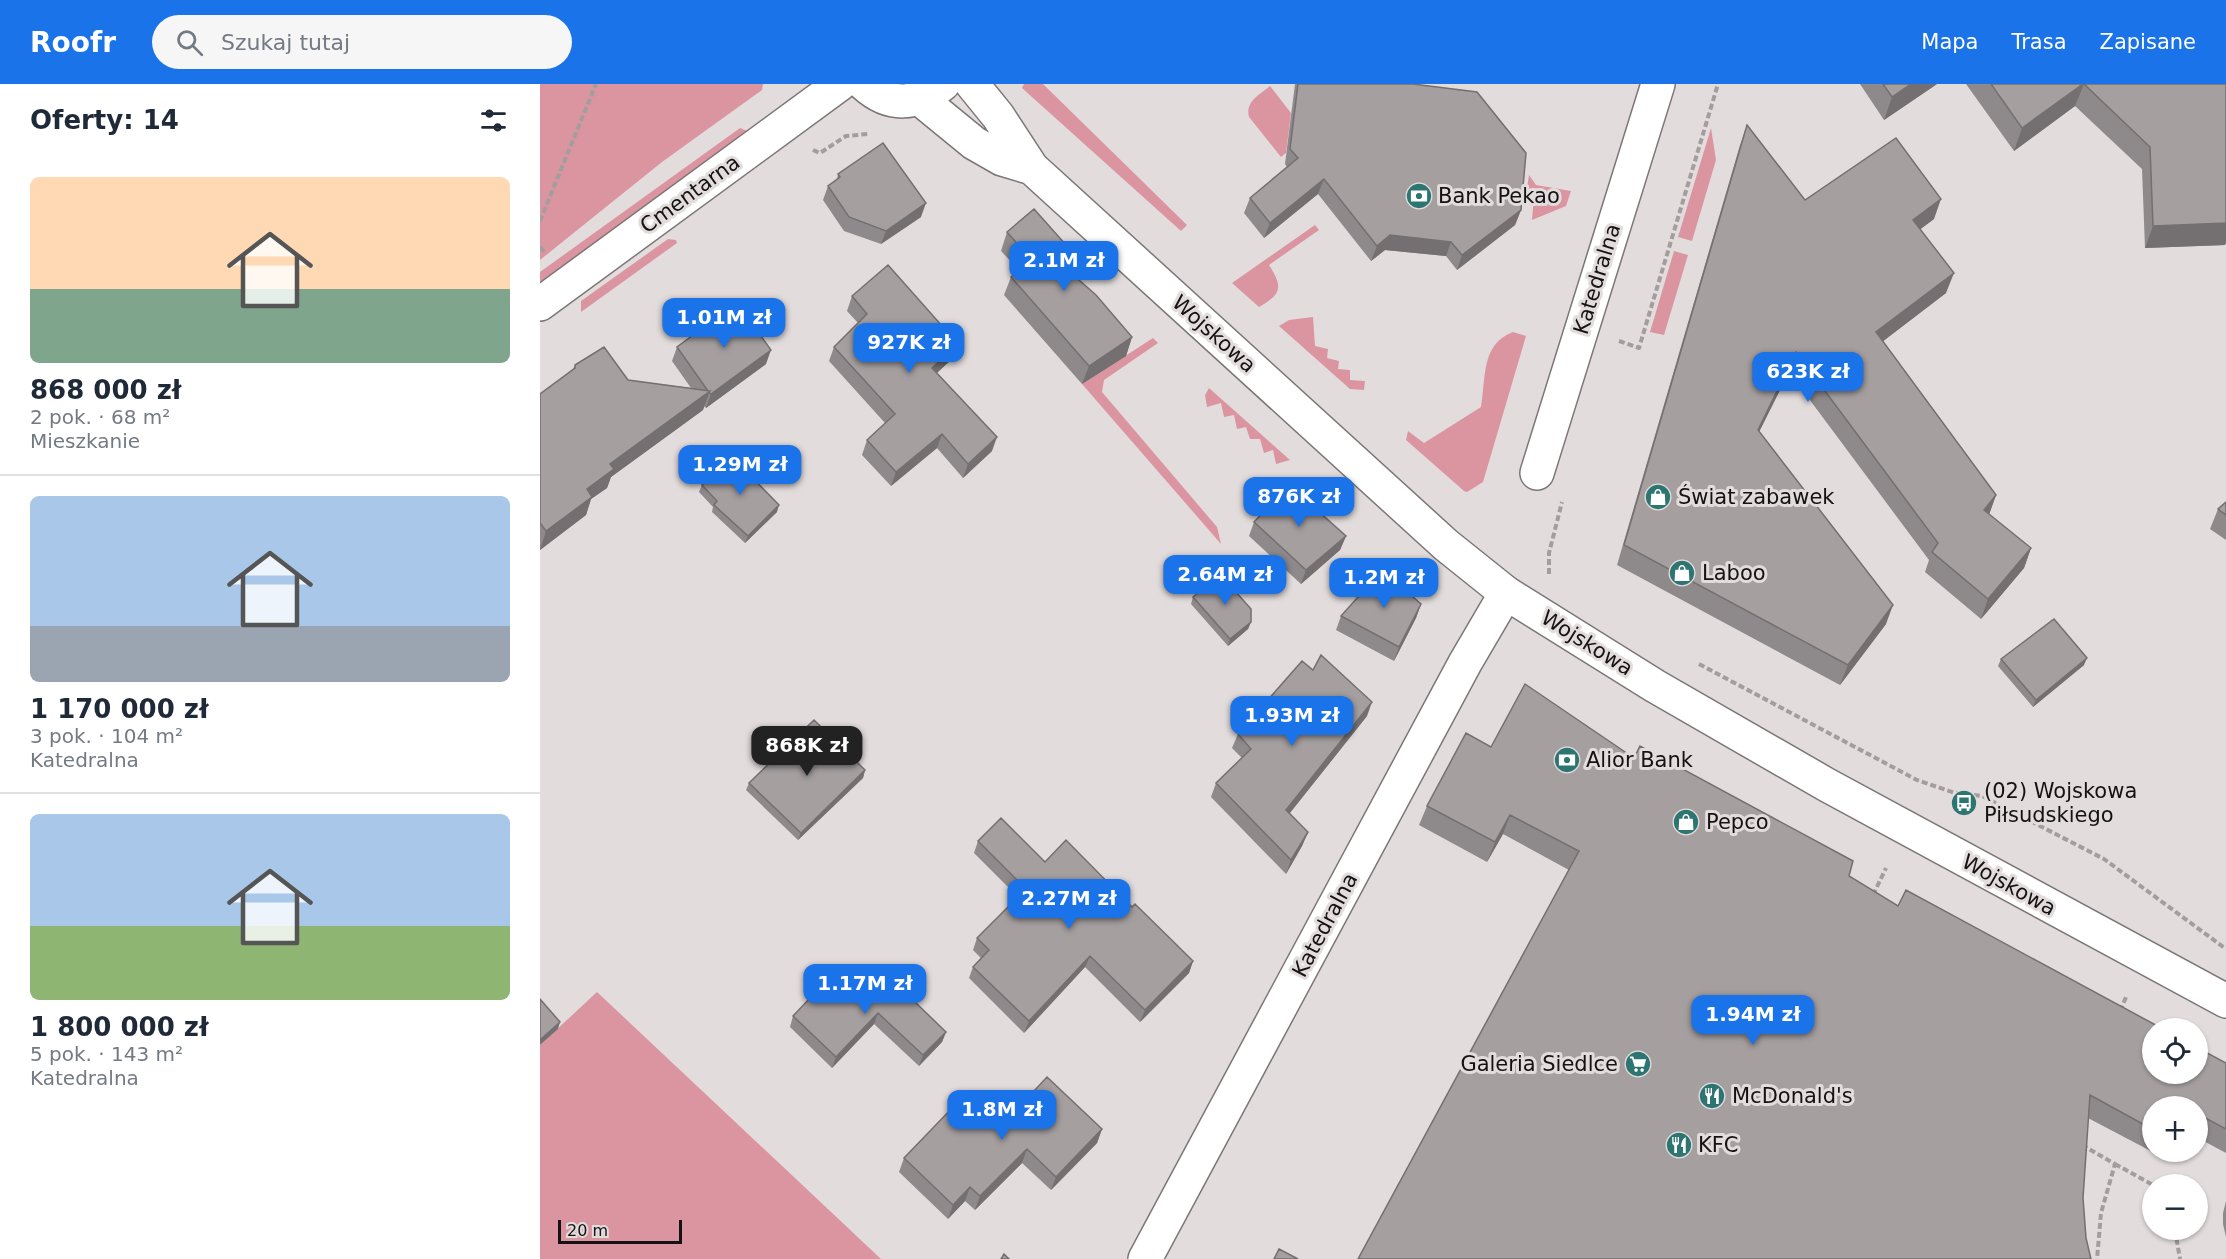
<!DOCTYPE html>
<html lang="pl">
<meta charset="utf-8">
<style>
:root{--surface:#fff;--page:#f6f6f7;--text:#1f2937;--muted:#747a83;--line:#e0e1e3;--accent:#1a73e8}
body{margin:0;font-family:"DejaVu Sans",sans-serif;background:var(--page);color:var(--text);height:100vh;display:flex;flex-direction:column;font-size:22px;white-space:nowrap}
*{box-sizing:border-box;margin:0}
p{font-size:20px;color:var(--muted)}
.icon{flex:none;width:33px;height:33px;fill:none;stroke:currentColor;stroke-width:2;stroke-linecap:round;stroke-linejoin:round}
.map{position:relative;flex:1;overflow:hidden}
.side{display:flex;flex-direction:column;background:var(--surface);width:540px}
.side>*{flex:none}
.tools{position:absolute;left:1602px;top:934px;display:grid;gap:12px}
.tools a{display:grid;place-items:center;width:66px;height:66px;border-radius:50%;background:var(--surface);box-shadow:0 2px 4px #0004;font-size:30px}
.scale{position:absolute;left:18px;bottom:15px;width:124px;box-sizing:border-box;padding-left:6px;border:3px solid #141212;border-top:0;font-size:16px;line-height:21px;white-space:nowrap;color:#141212;-webkit-text-stroke:4px #e3dcdd;paint-order:stroke}
.price{position:absolute;translate:-50% -51px;padding:0 14px;border-radius:12px;background:var(--accent);color:#fff;font-size:20px;line-height:39px;filter:drop-shadow(0 2px 3px #0008)}
.price::after{content:'';position:absolute;left:50%;top:36px;width:18px;height:14px;margin-left:-9px;background:inherit;clip-path:polygon(0 0,100% 0,50% 100%)}
.price.selected{background:#222;color:#fff}
ul{padding:0;list-style:none}
li{display:grid;align-content:center;gap:12px;height:318px;padding:0 30px}
li+li{border-top:2px solid var(--line)}
li span{display:grid;place-items:center;height:186px;border-radius:9px;color:#555}
li>.icon{margin-inline-start:auto}
span .icon{width:108px;height:108px;fill:#fffc;stroke-width:1}
li b{font-size:26px}
h2{display:flex;justify-content:space-between;align-items:center;height:72px;padding:0 30px;font-size:26px}
header{display:flex;align-items:center;gap:36px;box-sizing:border-box;height:84px;padding:0 30px;background:var(--accent);color:#fff}
header strong{font-size:28px}
nav{display:flex;gap:33px;margin-inline-start:auto;font-size:21px}
.search{width:420px;height:54px;background:var(--page);display:flex;align-items:center;gap:15px;box-sizing:border-box;padding:0 21px;border-radius:33px;color:var(--muted);font-size:22px}
main{display:flex;flex:1;min-height:0}
.map>svg:first-child{display:block}
.green{fill:#db95a1}
.lines{fill:none;stroke-linecap:round;stroke-linejoin:round}
.street-casing{stroke:#7c7677;stroke-width:36}
.secondary-casing{stroke:#7c7677;stroke-width:36}
.path{stroke:#a39d9e;stroke-width:4;stroke-dasharray:6 3;stroke-linecap:butt}
.street{stroke:#fff;stroke-width:33}
.secondary{stroke:#fff;stroke-width:33}
.wall{fill:#8e898a}
.shaded-wall{fill:#746f70}
.building{fill:#a59fa0;stroke:#746f70;stroke-width:1.5}
.labels{text-anchor:middle;dominant-baseline:central;stroke-width:6;stroke-linejoin:round;paint-order:stroke}
.street-label{font-size:21px;fill:#141212;stroke:#e3dcdd}
.poi-label{font-size:21px;fill:#141212;stroke:#e3dcdd;text-anchor:start}
</style>
<header>
<strong>Roofr</strong>
<div class="search"><svg class="icon" aria-label="search" viewBox="0 0 24 24"><circle cx="10" cy="10" r="6"/><path d="M15 15l6 6"/></svg>Szukaj tutaj</div>
<nav><a>Mapa</a><a>Trasa</a><a>Zapisane</a></nav>
</header>
<main>
<section class="side">
<h2>Oferty: 14<svg class="icon" aria-label="filters" viewBox="0 0 24 24"><path d="M4 7h16M4 17h16"/><circle cx="9" cy="7" r="2"/><circle cx="15" cy="17" r="2"/></svg></h2>
<ul>
<li><span style="background:linear-gradient(#ffd9b3 60%,#7fa58c 0)"><svg class="icon" aria-label="home" viewBox="0 0 24 24"><path d="M3 11l9-7 9 7M6 9v11h12V9"/></svg></span><div><b>868 000 zł</b><p>2 pok. · 68 m²</p><p>Mieszkanie</p></div></li>
<li><span style="background:linear-gradient(#a9c7e8 70%,#9aa5b1 0)"><svg class="icon" aria-label="home" viewBox="0 0 24 24"><path d="M3 11l9-7 9 7M6 9v11h12V9"/></svg></span><div><b>1 170 000 zł</b><p>3 pok. · 104 m²</p><p>Katedralna</p></div></li>
<li><span style="background:linear-gradient(#a9c7e8 60%,#8fb573 0)"><svg class="icon" aria-label="home" viewBox="0 0 24 24"><path d="M3 11l9-7 9 7M6 9v11h12V9"/></svg></span><div><b>1 800 000 zł</b><p>5 pok. · 143 m²</p><p>Katedralna</p></div></li>
</ul>
</section>
<div class="map">
<svg width="1686" height="1175" viewBox="0 0 1686 1175">
<rect width="100%" height="100%" fill="#e3dcdd"/>
<path class="green" d="M0,0h223l-1,6 -100,72 -122,98z
M484,0h19l144,141 -6,6 -159,-143z
M730,2l21,27 -5,40 -5,4 -32,-40c-4,-15 10,-22 21,-31z
M200,44l10,4 -210,151v-11z
M1171,44l5,32 -24,81 -14,-4z
M989,91l7,10 35,6 -5,15 -34,14 2,-24 -8,-2z
M775,141l4,5 -50,35c14,22 13,29 -10,42l-27,-24z
M128,155l8,1 1,3 -96,69v-11z
M1134,167l14,4 -24,80 -14,-3z
M773,233l2,29 13,3 -1,9 12,3 -1,8 12,1v10l15,1 -1,9 -14,-1 -71,-63 10,-6z
M973,248l13,4 -43,146 -16,10 -3,-1 -58,-51 2,-9 16,12 57,-36c5,-30 0,-63 32,-75z
M613,254l5,5 -54,37 -2,12 115,135 4,17 -139,-160z
M669,304l81,72 -14,4 -3,-14 -9,3 -4,-14h-10l-4,-12 -9,2 -3,-14 -10,2 -3,-14 -14,4 -2,-12z
M57,908l284,267h-341v-214z"/>
<g class="lines">
<g class="street-casing">
<path id="street" d="M0,220l300,-220
M997,389l121,-389
M605,1175l320,-596 41,-70"/>
</g>
<g class="secondary-casing">
<path id="secondary" d="M324,0c26,24 53,21 79,0
M432,0l26,32 34,52 414,377 60,48 149,93 172,99 399,216
M379,14l55,45 28,16 30,9"/>
</g>
<path class="path" d="M273,66l7,3 26,-17 22,-2
M0,137l56,-137
M0,163l6,7
M1079,257l20,7 79,-264
M1009,490v-21l13,-51
M1159,580l218,116 38,13 27,3 122,63 122,90
M1333,811l13,-27
M1580,927l7,-16
M1542,1061l33,19 -14,49 -4,46
M1575,1080l38,21
M1635,1146l5,29"/>
<use href="#street" class="street"/>
<use href="#secondary" class="secondary"/>
</g>
<path class="wall" d="M755,0h118l108,126 -6,15 -58,45 -11,-14 -61,-6 -14,11 -53,-67 -54,44 -20,-25 6,-15 37,-31 -2,-3z
M1320,0h77l-53,36z
M1426,0h260l-1,161 -80,3 -3,-79 -67,-63 -61,45z
M1207,41l58,75 129,19 -14,10 26,64 -63,48 113,154 -7,19 42,34 -7,20 -43,51 -56,-47 4,-12 -140,-188 -30,60 127,192 -46,61 -223,-120 123,-420z
M298,90l83,43 -40,27 -37,-13 -21,-31 5,-14 9,-7z
M467,148l67,22 -6,17 64,66 -6,19 -44,28 -78,-89 7,-18 8,-7 -18,-19z
M312,212l101,62 -16,15 55,78 -29,27 -26,-30 -46,38 -29,-31 5,-15 18,-17 -56,-62 5,-14 24,-24 -11,-12z
M137,263l89,17 -60,44 -2,-2 -1,4 -92,67 -4,11 -16,11 -5,16 -46,35v-156l33,-25 2,-4 53,15 63,8 -19,-27z
M162,401l75,27 -32,31 -33,-31 1,-5 -14,-15z
M1686,418v38l-16,-11 8,-20z
M714,438l92,14 -6,14 -39,34 -52,-48z
M653,513l58,25 -3,7 -20,17 -37,-42z
M881,520l-5,14 -22,43 -58,-31 5,-14z
M1461,575l83,6 -51,42 -35,-41z
M827,632l-77,97 18,19 -6,14 -16,28 -75,-77 5,-14 26,-25 -10,-10 6,-14z
M951,663l143,11 215,118 49,30 328,157v90l-28,-15v-31h-46v45h16l-4,6 -76,-40 -519,-248 -66,-36 -16,28 -68,-37 8,-19z
M325,686l-2,8 -65,62 -52,-50 3,-7z
M438,757l67,21 87,45 61,54 -4,12 -49,49 -55,-55 -61,66 -55,-55 4,-11 8,-9 -8,-8 4,-12 41,-41 -44,-44z
M323,914l83,34 -4,10 -23,24 -45,-42 -42,44 -42,-41 3,-11z
M480,1022l82,23 -5,14 -46,47 -29,-27 -47,47 -10,-9 -17,18 -49,-47 5,-14 71,-37z
M1686,1117v36l-3,-13v-11z"/>
<path class="shaded-wall" d="M1371,0h26l-53,36 8,-23z
M1544,0l-9,22 -61,45 8,-23z
M784,95l-6,15 -54,44 6,-15z
M1401,115l-7,20 -28,21 7,-20z
M386,119l-5,14 -40,27 5,-13z
M981,126l-6,15 -58,45 5,-15z
M1686,139v20l-1,2 -80,3 8,-22z
M850,151l61,7 -5,14 -61,-6 -14,11 6,-15z
M534,170l-6,18 -6,-7z
M1414,189l-8,20 -77,59 7,-20z
M592,253l-6,19 -44,28 7,-18z
M418,260l-5,14 -26,24 5,-14z
M231,266l-5,14 -60,44 5,-14z
M1256,268l-7,20 -39,78 8,-20z
M170,307l-7,19 -92,67 -4,11 -16,11 -5,16 -46,35 6,-19 64,-67z
M402,350l-5,14 -46,38 5,-14z
M457,353l-5,14 -29,27 5,-14z
M1456,411l-7,20 -5,-5z
M239,421l-2,7 -32,31 3,-7z
M806,452l-6,14 -39,34 5,-14z
M1491,464l-7,20 -43,51 7,-20z
M881,520l-5,14 -22,43 5,-14z
M1353,521l-7,19 -46,61 8,-20z
M711,538l-3,7 -20,17 2,-7z
M1547,574l-3,7 -51,42 3,-7z
M832,618l-5,14 -86,108 5,-14z
M325,686l-2,8 -65,62 3,-7z
M970,731l-7,19 -16,28 8,-20z
M768,748l-6,14 -16,28 5,-14z
M550,872l-5,11 -61,66 5,-12z
M653,877l-4,12 -49,49 5,-12z
M338,929l-4,11 -42,44 4,-11z
M20,938l-2,7 -18,16v-5z
M406,948l-4,10 -23,24 4,-11z
M562,1045l-5,14 -46,47 5,-13z
M487,1065l-5,14 -47,47 5,-14z
M430,1103l-5,14 -17,18 5,-14z"/>
<path class="building" d="M758,0h115l64,8 49,61 -5,57 -59,45 -11,-13 -61,-7 -13,11 -53,-67 -54,44 -20,-25 48,-40 -8,-9z
M1343,0h28l-19,13z
M1451,0h92l-61,44z
M1544,0h142v139l-73,3 -3,-79z
M1207,41l58,75 91,-62 45,61 -28,21 41,53 -78,59 120,163 -12,15 47,38 -43,51 -56,-47 6,-9 -142,-191 -38,78 135,175 -45,60 -224,-120z
M343,59l43,60 -40,28 -37,-14 -21,-31 12,-9 -2,-3z
M494,125l40,45 -12,11 34,30 36,42 -43,29 -78,-89 21,-17 -25,-28z
M348,181l70,79 -26,24 65,69 -29,27 -26,-30 -46,38 -29,-32 28,-26 -61,-67 33,-33 -15,-18z
M197,219l34,47 -60,44 -2,-1 1,-2h-2l-31,-44z
M64,263l24,33 82,11 -100,73 4,5 -27,20 5,8 -46,34 -6,-8v-129l35,-26v-3z
M191,372l48,49 -31,31 -34,-31 3,-4 -15,-16z
M749,401l57,51 -40,34 -52,-48z
M1686,418v13l-8,-6z
M842,486l39,34 -22,43 -58,-31z
M680,490l31,35v13l-21,17 -37,-42z
M1514,535l33,39 -51,42 -35,-41z
M781,571l51,47 -86,108 22,22 -17,28 -75,-77 35,-34 -13,-15 64,-73 11,9z
M985,600l109,74 6,-12 213,115 -4,15 49,30 8,-16 257,139h-11v45h46v-26l28,15v66l-28,-15v-7h-46v22l-62,-34 -7,103 3,40 5,21h-733l221,-408 -69,-36 -15,27 -68,-36 39,-73 25,14z
M274,636l51,50 -64,63 -52,-50z
M461,734l44,44 21,-22 66,67 3,-3 58,57 -48,49 -55,-54 -61,65 -56,-54 16,-17 -12,-12 49,-49 -48,-48z
M295,888l28,26 23,-24 60,58 -23,23 -45,-42 -42,44 -43,-41z
M0,915l20,23 -20,18z
M507,993l55,52 -46,48 -29,-28 -47,47 -10,-9 -17,18 -49,-47 52,-54 19,17 29,-30 16,15z
M739,1165l19,10h-24z
M464,1170l5,5h-8z"/>
<defs>
<g id="bank-disc" transform="scale(1.35)"><circle r="9.5" fill="#2d7570" stroke="#e3dcdd"/><path d="M-6-4H6V4H-6ZM0-2.3a2.3 2.3 0 1 0 0 4.6a2.3 2.3 0 1 0 0-4.6Z" fill="#fff"/></g>
<g id="shop-disc" transform="scale(1.35)"><circle r="9.5" fill="#2d7570" stroke="#e3dcdd"/><path d="M-5-2.5h2.3a2.7 3.5 0 0 1 5.4 0H5L5.5 6h-11ZM-1.5-2.5h3a1.5 2.3 0 0 0-3 0Z" fill="#fff"/></g>
<g id="bus-disc" transform="scale(1.35)"><circle r="9.5" fill="#2d7570" stroke="#e3dcdd"/><path d="M-5-6H5V4H4V6H2V4H-2V6H-4V4H-5ZM-3.5-4V0h7V-4ZM-3.5 1.2v1.5H-2V1.2ZM2 1.2v1.5H3.5V1.2Z" fill="#fff"/></g>
<g id="supermarket-disc" transform="scale(1.35)"><circle r="9.5" fill="#2d7570" stroke="#e3dcdd"/><path d="M-6-5.5h2.5l.6 2H6L4.5 2H-2.5L-4.4-4H-6ZM-1.5 3.2a1.3 1.3 0 1 0 .1 0ZM3 3.2a1.3 1.3 0 1 0 .1 0Z" fill="#fff"/></g>
<g id="restaurant-disc" transform="scale(1.35)"><circle r="9.5" fill="#2d7570" stroke="#e3dcdd"/><path d="M-5-6h1v4h1v-4h1v4h1v-4h1v5L-1.5 .5V6h-2V.5L-5-1ZM5-6V6H3V1.5H1.5Q1.5-4 5-6Z" fill="#fff"/></g>
</defs>
<g fill-rule="evenodd">
<use href="#bank-disc" x="879" y="112"/>
<use href="#shop-disc" x="1118" y="413"/>
<use href="#shop-disc" x="1142" y="489"/>
<use href="#bank-disc" x="1027" y="676"/>
<use href="#bus-disc" x="1424" y="719"/>
<use href="#shop-disc" x="1146" y="738"/>
<use href="#supermarket-disc" x="1098" y="980"/>
<use href="#restaurant-disc" x="1172" y="1012"/>
<use href="#restaurant-disc" x="1139" y="1061"/>
</g>
<g class="labels">
<g class="street-label">
<text transform="translate(150 110) rotate(-36)">Cmentarna</text>
<text transform="translate(1057 195) rotate(-73)">Katedralna</text>
<text transform="translate(674 250) rotate(42)">Wojskowa</text>
<text transform="translate(1047 559) rotate(32)">Wojskowa</text>
<text transform="translate(1469 801) rotate(29)">Wojskowa</text>
<text transform="translate(785 841) rotate(-62)">Katedralna</text>
</g>
<g class="poi-label">
<text x="898" y="112">Bank Pekao</text>
<text x="1138" y="413">Świat zabawek</text>
<text x="1162" y="489">Laboo</text>
<text x="1046" y="676">Alior Bank</text>
<text x="1444" y="707">(02) Wojskowa<tspan x="1444" dy="24">Piłsudskiego</tspan></text>
<text x="1166" y="738">Pepco</text>
<text x="1078" y="980" text-anchor="end">Galeria Siedlce</text>
<text x="1192" y="1012">McDonald's</text>
<text x="1158" y="1061">KFC</text>
</g>
</g>
</svg>
<div class="tools">
<a><svg class="icon" aria-label="locate" viewBox="0 0 24 24"><circle cx="12" cy="12" r="6"/><path d="M12 2v4M12 18v4M2 12h4M18 12h4"/></svg></a>
<a>+</a>
<a>−</a>
</div>
<div class="scale">20 m</div>
<b class="price" style="left:524px;top:208px">2.1M zł</b>
<b class="price" style="left:184px;top:265px">1.01M zł</b>
<b class="price" style="left:369px;top:290px">927K zł</b>
<b class="price" style="left:1268px;top:319px">623K zł</b>
<b class="price" style="left:200px;top:412px">1.29M zł</b>
<b class="price" style="left:759px;top:444px">876K zł</b>
<b class="price" style="left:685px;top:522px">2.64M zł</b>
<b class="price" style="left:844px;top:525px">1.2M zł</b>
<b class="price" style="left:752px;top:663px">1.93M zł</b>
<b class="price selected" style="left:267px;top:693px">868K zł</b>
<b class="price" style="left:529px;top:846px">2.27M zł</b>
<b class="price" style="left:325px;top:931px">1.17M zł</b>
<b class="price" style="left:1213px;top:962px">1.94M zł</b>
<b class="price" style="left:462px;top:1057px">1.8M zł</b>
</div>
</main>
